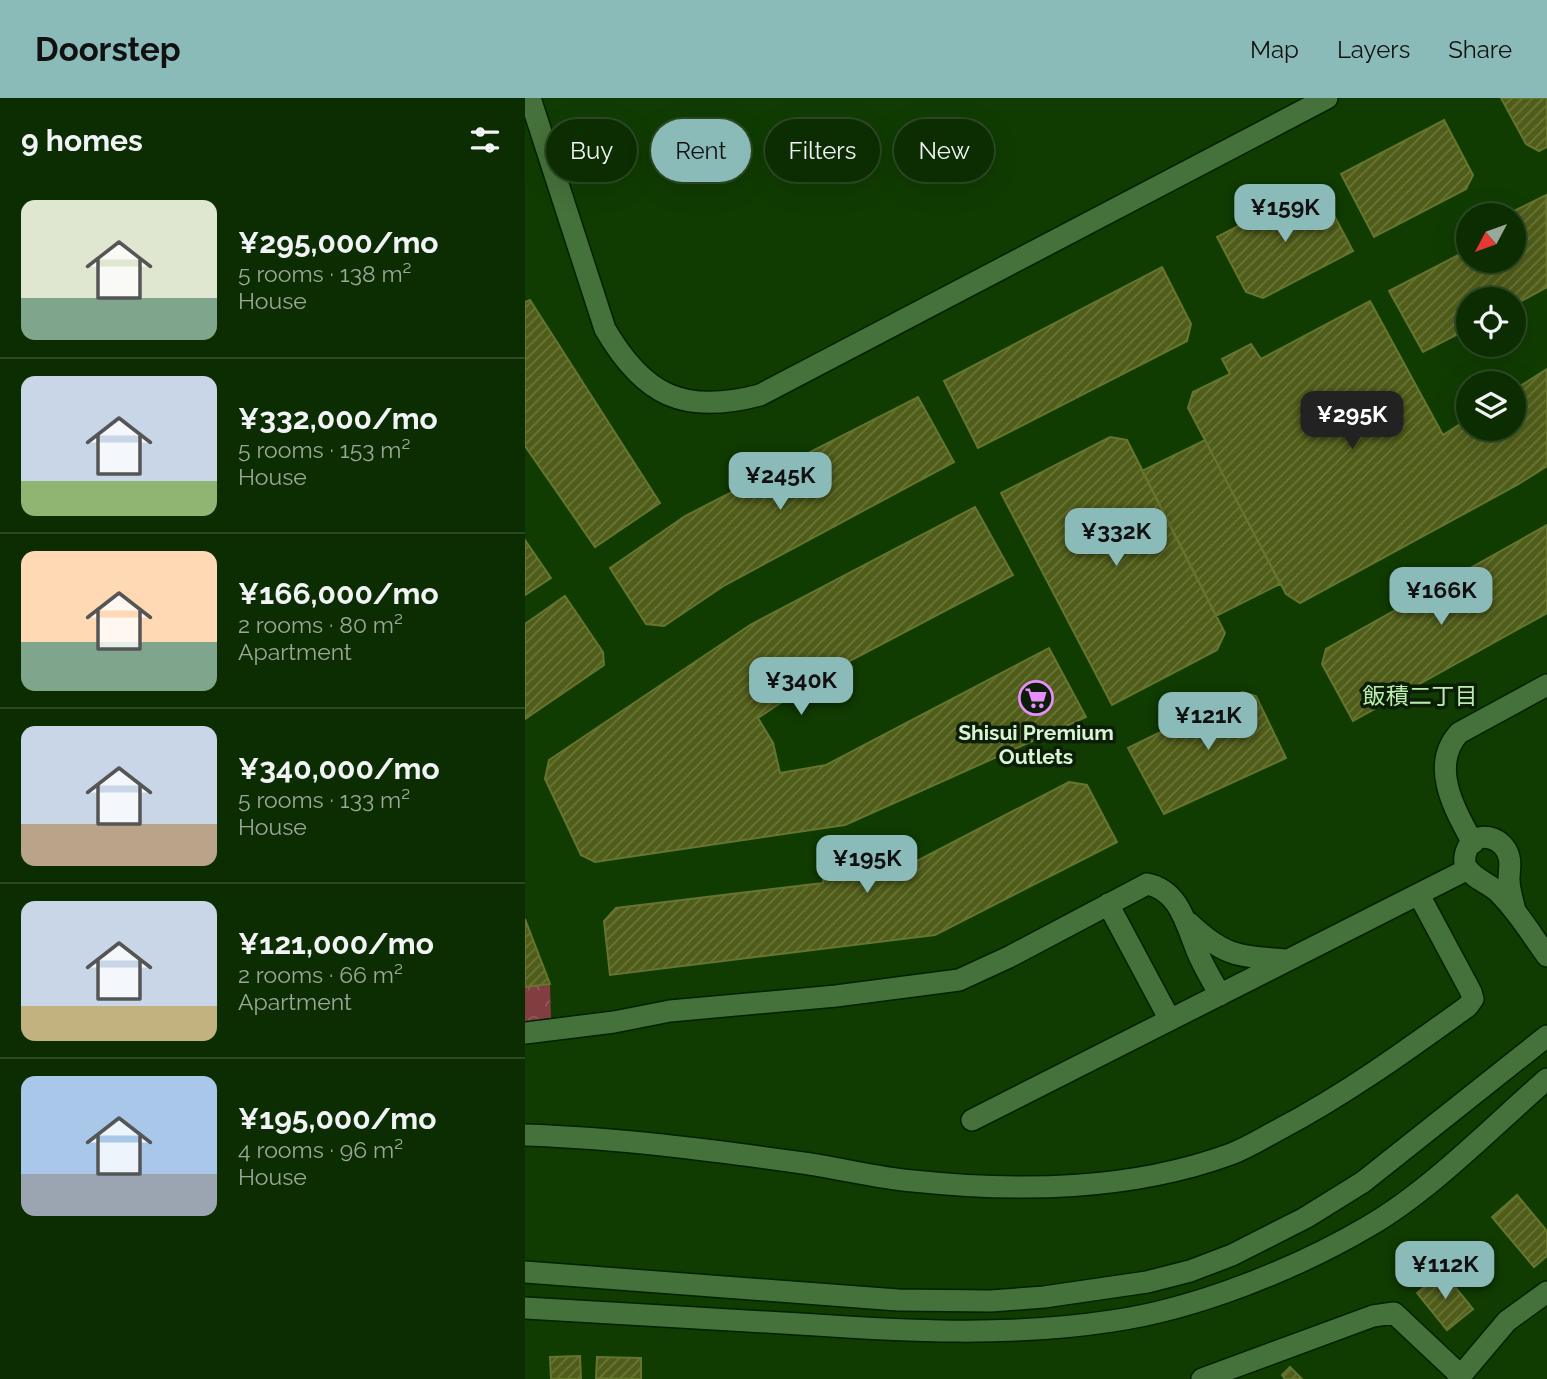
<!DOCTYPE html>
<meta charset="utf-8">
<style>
:root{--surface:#0c2d02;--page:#15350c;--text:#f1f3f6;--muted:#9aa899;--line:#2c4924;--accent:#8bbbb9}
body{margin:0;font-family:Raleway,"Noto Sans JP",sans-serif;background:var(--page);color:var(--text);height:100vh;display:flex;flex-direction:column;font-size:26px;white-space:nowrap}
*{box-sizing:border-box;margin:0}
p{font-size:23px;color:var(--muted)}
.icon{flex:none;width:38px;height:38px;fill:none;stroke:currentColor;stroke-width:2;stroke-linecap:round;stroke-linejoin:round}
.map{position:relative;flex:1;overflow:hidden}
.side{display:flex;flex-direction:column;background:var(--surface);width:525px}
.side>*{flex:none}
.hud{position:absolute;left:21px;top:21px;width:665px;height:63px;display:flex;gap:14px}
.needle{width:46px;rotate:229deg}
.controls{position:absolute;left:931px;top:105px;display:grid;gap:14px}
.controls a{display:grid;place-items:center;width:70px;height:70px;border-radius:50%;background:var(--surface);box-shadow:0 7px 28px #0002,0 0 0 2px var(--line);font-size:35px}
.price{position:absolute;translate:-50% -60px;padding:0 16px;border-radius:14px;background:var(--accent);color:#111;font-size:23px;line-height:46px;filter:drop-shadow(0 2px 4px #0008)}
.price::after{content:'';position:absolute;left:50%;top:42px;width:21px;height:16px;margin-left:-10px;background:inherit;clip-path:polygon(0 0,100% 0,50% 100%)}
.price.selected{background:#222;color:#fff}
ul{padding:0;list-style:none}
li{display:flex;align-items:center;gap:21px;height:175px;padding:0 21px}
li+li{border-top:2px solid var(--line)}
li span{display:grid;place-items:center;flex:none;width:196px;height:140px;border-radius:14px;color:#555}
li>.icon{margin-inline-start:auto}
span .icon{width:84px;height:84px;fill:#fffc;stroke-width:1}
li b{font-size:30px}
h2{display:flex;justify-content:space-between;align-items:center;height:84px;padding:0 21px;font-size:30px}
.tag{padding:0 24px;border-radius:32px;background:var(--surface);box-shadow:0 7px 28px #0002,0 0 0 2px var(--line);font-size:24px;line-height:63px}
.tag.selected{background:var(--accent);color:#111}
header{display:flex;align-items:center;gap:42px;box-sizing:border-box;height:98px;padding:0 35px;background:var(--accent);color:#111}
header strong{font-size:33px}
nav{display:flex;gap:38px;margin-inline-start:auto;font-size:24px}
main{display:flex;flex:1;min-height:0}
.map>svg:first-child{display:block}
.forest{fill:url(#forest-crowns)}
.building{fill:url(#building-hatch);stroke:#66752e;stroke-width:2}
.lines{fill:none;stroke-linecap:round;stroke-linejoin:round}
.minor-casing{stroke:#012100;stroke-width:24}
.minor{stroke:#45713a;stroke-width:21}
.labels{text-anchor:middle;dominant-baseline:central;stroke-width:7;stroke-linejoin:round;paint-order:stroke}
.poi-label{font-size:21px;font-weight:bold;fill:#daf3d4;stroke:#0c1e07}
.neighbourhood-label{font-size:23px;fill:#baecae;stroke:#0c1e07}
</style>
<header>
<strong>Doorstep</strong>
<nav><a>Map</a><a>Layers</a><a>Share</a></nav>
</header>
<main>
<section class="side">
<h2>9 homes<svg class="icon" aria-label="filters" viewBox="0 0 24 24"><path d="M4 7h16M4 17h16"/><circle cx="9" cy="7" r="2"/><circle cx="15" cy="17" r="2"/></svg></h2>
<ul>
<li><span style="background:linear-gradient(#dfe7d0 70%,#7fa58c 0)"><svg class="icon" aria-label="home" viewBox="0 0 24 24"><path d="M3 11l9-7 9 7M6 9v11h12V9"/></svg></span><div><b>¥295,000/mo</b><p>5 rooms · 138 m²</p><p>House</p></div></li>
<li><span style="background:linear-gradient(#c9d6e8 75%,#8fb573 0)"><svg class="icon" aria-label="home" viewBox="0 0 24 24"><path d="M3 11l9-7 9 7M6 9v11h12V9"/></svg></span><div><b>¥332,000/mo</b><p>5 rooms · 153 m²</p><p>House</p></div></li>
<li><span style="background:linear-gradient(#ffd9b3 65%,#7fa58c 0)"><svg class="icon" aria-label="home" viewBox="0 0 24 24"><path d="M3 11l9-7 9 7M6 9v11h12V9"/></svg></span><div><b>¥166,000/mo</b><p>2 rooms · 80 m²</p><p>Apartment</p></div></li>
<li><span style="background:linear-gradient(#c9d6e8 70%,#b9a48a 0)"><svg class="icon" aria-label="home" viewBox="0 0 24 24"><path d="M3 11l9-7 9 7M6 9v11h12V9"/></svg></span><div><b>¥340,000/mo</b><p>5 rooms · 133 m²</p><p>House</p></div></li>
<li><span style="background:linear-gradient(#c9d6e8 75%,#c2b280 0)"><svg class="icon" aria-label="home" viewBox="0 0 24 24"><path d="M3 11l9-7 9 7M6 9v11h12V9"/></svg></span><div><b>¥121,000/mo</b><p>2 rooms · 66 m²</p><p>Apartment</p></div></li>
<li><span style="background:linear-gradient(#a9c7e8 70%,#9aa5b1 0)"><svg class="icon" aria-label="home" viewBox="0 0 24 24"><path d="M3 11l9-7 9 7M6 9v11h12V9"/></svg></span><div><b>¥195,000/mo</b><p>4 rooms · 96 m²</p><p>House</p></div></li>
</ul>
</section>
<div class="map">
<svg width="1022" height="1281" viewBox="0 0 1022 1281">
<defs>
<pattern id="forest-crowns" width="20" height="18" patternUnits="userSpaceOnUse" patternTransform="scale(1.75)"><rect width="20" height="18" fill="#813d40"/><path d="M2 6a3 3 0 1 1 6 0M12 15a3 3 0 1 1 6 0" fill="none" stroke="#925a5b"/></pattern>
<pattern id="building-hatch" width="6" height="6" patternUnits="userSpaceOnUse" patternTransform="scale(1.75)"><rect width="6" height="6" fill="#505d19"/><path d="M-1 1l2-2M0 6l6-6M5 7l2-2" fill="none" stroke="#69753a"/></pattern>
</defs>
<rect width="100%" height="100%" fill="#103c02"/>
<path class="forest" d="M25,886l1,34 -26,4v-35z"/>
<path class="building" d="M976,0h46v49l-8,4 -13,-7z
M919,22l29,55 -7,14 -92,48 -33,-63z
M793,87l35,66 -90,47 -17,-6 -29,-55z
M1021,97l1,92 -33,18v-6h-46v30l-45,23 -34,-61 79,-41v11h46v-46h-8z
M637,169l29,57 -4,17 -209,107 -34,-67z
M5,202l130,203 -65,44 -70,-101v-144z
M845,203l73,134 25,-16v10h46v-39l33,-21v97l-30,19 -217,118 -14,-9 -98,-186 5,-16 37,-18 -8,-15 29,-15 10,15z
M393,299l36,65 -229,123 -61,41 -18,-2 -36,-56 75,-52z
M585,339l17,3 98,193 -8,17 -105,55 -111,-212z
M680,342l75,144 -64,32 -74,-145z
M450,409l38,68 -192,101 -63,42 15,25 7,30 46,-8 223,-117 37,69 -241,108 -250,37 -14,-7 -36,-76 4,-19 201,-135z
M1022,427v88l-194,108 -31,-57 4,-15z
M0,442l26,38 -26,17z
M40,498l38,56 1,13 -79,54v-95z
M717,594l14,4 30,62 -122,56 -36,-66z
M544,684l18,3 30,57 -182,93 -325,40 -6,-54 12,-13 207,-25v-10l33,-4 2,10 32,-4z
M0,821l25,65 -25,3z
M992,1097l30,36v25l-13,11 -42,-50z
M918,1174l30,37 -26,21 -30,-37z
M55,1258l1,23h-30l-1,-22z
M72,1259l44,1v21l-45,-1z
M765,1269l12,12h-17l-3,-4z"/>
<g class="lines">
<g class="minor-casing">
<path id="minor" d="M5,0l75,231c39,67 79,86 155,66l567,-297
M948,745c-18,-33 -44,-77 -14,-110l88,-48
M583,806l62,116
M990,813c-2,-10 -6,-21 -6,-32 0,-7 2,-15 0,-22 -5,-21 -35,-29 -43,-5 -2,6 -2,11 1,16 7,11 21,15 30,23 20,19 34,43 50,65
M664,825c36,34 49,33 97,37
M0,935l89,-11 56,-11 166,-15 123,-16 50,-23 138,-73c32,6 39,40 50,67 6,15 15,29 23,44
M447,1022l496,-251
M0,1037c93,3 186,15 278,28 36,5 74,15 110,18 106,11 217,10 318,-27 16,-6 32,-16 47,-24 67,-35 129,-80 190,-124l5,-7 -2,-7 -52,-97
M0,1174l373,28 93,1 53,-4 103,-15 43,-11 42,-16 73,-37 58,-36 184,-146
M0,1210c92,5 183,11 275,16 104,7 208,13 312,-3 84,-12 184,-52 257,-95 62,-36 123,-99 178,-147
M677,1281l171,-63 21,-3 67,63
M933,1281l49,-58 40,-29"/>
</g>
<use href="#minor" class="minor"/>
</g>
<defs>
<g id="supermarket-ring" transform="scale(1.75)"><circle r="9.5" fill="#0c1e07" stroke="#e88eff" stroke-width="1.5"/><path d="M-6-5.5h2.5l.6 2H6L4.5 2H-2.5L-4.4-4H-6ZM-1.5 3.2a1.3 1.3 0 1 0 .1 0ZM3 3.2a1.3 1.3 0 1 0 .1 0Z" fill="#e88eff"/></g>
</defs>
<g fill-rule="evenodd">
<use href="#supermarket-ring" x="511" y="600"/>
</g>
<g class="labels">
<g class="poi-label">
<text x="511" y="634">Shisui Premium<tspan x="511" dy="24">Outlets</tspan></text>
</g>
<g class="neighbourhood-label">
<text x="895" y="597">飯積二丁目</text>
</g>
</g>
</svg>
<div class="controls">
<a><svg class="needle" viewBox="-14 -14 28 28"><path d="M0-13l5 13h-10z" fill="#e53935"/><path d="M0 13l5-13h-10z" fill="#9aa899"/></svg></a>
<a><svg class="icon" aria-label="locate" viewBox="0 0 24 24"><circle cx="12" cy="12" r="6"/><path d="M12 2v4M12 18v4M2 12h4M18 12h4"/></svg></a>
<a><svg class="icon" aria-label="layers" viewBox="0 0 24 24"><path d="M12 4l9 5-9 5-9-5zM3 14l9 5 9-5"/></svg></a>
</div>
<b class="price" style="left:760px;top:146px">¥159K</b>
<b class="price selected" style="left:827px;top:353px">¥295K</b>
<b class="price" style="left:255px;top:414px">¥245K</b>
<b class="price" style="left:591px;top:470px">¥332K</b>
<b class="price" style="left:916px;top:529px">¥166K</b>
<b class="price" style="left:276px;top:619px">¥340K</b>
<b class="price" style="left:683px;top:654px">¥121K</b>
<b class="price" style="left:342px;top:797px">¥195K</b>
<b class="price" style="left:920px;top:1203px">¥112K</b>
<div class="hud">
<a class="tag">Buy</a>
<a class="tag selected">Rent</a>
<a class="tag">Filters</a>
<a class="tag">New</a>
</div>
</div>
</main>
